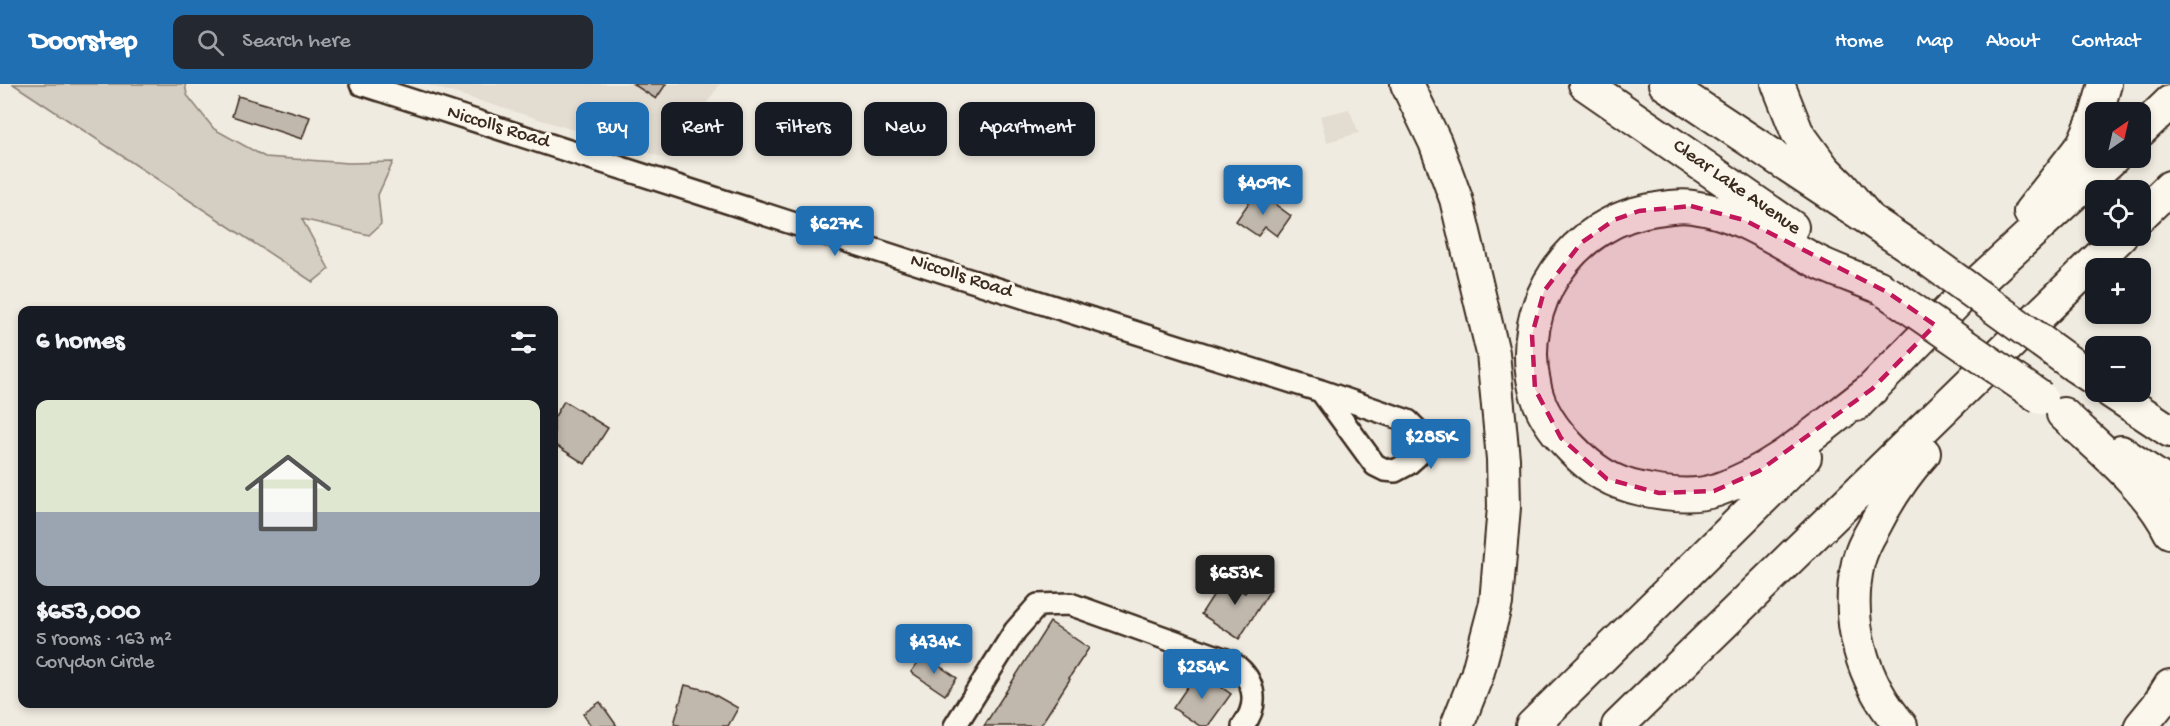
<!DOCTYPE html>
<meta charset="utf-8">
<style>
:root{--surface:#171b24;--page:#242831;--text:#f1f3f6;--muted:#9ea1a6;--accent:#1f6fb2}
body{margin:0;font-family:"Gochi Hand",sans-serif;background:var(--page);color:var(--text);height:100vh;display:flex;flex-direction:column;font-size:22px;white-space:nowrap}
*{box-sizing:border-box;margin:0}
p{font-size:20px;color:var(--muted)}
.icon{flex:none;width:33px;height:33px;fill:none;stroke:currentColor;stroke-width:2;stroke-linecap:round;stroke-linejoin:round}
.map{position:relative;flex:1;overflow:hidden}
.panel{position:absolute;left:18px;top:222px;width:540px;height:402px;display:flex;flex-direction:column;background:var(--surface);border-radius:12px;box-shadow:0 3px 9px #0003}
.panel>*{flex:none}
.hud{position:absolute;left:576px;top:18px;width:570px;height:54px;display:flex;gap:12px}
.needle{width:39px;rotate:34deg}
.controls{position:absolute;left:2085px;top:18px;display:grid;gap:12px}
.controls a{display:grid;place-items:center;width:66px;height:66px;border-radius:12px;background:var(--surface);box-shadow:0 3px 9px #0003;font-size:30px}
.price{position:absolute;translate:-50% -51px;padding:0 14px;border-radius:6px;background:var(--accent);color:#fff;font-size:20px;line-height:39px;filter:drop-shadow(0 2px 3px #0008)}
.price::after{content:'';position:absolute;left:50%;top:36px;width:18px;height:14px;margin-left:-9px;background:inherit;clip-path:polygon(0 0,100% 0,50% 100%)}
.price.on{background:#222;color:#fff}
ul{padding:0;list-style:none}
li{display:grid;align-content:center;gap:12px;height:318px;padding:0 18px}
li span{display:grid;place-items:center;height:186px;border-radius:12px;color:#555}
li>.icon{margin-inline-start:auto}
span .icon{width:108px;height:108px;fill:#fffc;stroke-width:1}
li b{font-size:26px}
h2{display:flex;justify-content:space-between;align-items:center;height:72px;padding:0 18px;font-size:26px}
.tag{padding:0 21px;border-radius:12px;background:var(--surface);box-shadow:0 3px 9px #0003;font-size:21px;line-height:54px}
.tag.on{background:var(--accent);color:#fff}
header{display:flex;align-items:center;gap:36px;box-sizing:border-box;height:84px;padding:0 30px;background:var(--accent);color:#fff}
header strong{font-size:28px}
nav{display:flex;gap:33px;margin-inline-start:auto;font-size:21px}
.search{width:420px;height:54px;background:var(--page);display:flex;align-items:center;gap:15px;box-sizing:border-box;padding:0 21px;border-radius:12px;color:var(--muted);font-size:22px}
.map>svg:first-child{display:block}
.built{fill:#e2dcd1}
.green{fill:#d5cec3;stroke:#887c70;stroke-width:1.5}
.building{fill:#c0b8ad;stroke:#3b2a1e;stroke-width:1.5}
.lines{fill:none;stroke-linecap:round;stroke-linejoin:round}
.minor-casing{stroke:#3b2a1e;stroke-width:26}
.highway-casing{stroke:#3b2a1e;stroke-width:36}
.minor{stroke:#fbf7ec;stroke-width:21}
.highway{stroke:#fbf7ec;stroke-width:32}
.highway-bridge-casing{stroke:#3b2a1e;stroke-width:36;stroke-linecap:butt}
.highway-bridge{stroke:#fbf7ec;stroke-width:32}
.marked{fill:#c2185b;fill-opacity:0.2;stroke:#c2185b;stroke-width:4.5;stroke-dasharray:12 8;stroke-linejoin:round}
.labels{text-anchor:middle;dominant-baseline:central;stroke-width:6;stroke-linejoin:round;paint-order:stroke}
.street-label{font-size:20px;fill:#3b2a1e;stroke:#fbf7ec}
</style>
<header>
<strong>Doorstep</strong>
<div class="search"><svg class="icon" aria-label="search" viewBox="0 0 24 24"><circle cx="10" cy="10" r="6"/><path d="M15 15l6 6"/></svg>Search here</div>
<nav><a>Home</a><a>Map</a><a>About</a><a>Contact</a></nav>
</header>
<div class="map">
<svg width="2170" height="642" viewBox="0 0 2170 642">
<rect width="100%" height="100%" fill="#f0ebe0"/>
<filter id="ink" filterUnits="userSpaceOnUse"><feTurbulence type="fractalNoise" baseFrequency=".0167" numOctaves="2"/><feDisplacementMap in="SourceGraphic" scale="12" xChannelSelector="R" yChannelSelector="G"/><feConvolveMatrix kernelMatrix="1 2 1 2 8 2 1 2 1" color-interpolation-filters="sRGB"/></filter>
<g filter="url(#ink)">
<path class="built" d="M425,0h295l-52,75z
M1349,25l10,24 -32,9 -7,-26z"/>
<path class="green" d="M13,0h172l2,11 27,34 51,28 84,6 44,-1 -15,33 3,29 -12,11 -67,-16 27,50 -16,13z"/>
<path class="building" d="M633,0h33l-10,15z
M238,12l72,21 -8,22 -70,-23z
M1257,107l34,25 -14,20 -12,-9 -7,9 -22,-15z
M564,317l44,27 -23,36 -31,-20v-26z
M1254,495l17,10 -32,50 -38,-25 22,-34 22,13z
M1050,538l39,26 -20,30 1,1 -30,47h-56z
M923,571l34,23 -12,17 -34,-23z
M1198,587l33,23 -23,32h-8l-27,-18z
M685,601l21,5 32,18 -10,18h-46l-8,-2z
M600,618l17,24h-26l-8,-12z"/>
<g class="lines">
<g class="minor-casing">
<path id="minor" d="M361,0l592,191 368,116 87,30 11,11 2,12 -4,12 -9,8 -13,7 -10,-1 -10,-5 -54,-74
M955,642l60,-95 23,-26 32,-1 159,57c25,15 32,41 14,65"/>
</g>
<g class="highway-casing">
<path id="highway" d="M1407,0l28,58 21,57 37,154 10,106 1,48 -8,96 -19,72 -20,51
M1585,0l207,143
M1665,0l205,136
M1778,0l19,48 27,37 17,17 29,34 49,33
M2097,28l8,-28
M2140,47l30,-29
M2030,128l53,-68 13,-29
M2140,132l30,-29
M2075,282l21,14
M1872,305c-48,36 -98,82 -155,101 -24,8 -53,4 -76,-1 -29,-6 -49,-19 -69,-40 -16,-16 -32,-38 -37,-61 -20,-84 37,-168 122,-179 11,-2 25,-4 36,-2 50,7 84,34 127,56 19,9 40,16 59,24
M2111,308l59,39
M1856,321l104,-106 153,-141
M2063,330c36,34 85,73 107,118
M2121,368l49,33
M1532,642l273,-269
M1618,642l503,-490
M1901,642c-39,-45 -56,-104 -43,-163 3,-12 9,-24 15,-34 14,-28 30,-53 51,-76
M2141,642l17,-21 12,-19"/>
</g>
<use href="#minor" class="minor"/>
<use href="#highway" class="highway"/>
<g class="highway-bridge-casing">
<path id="highway-bridge" d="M1919,169l156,113
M1887,208l154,106"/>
</g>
<use href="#highway-bridge" class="highway-bridge"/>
</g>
</g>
<path class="marked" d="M1691,122l53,14 143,72 48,33 -63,64 -113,82 -45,20 -55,2 -52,-14 -46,-41 -26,-49 -3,-54 12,-44 37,-48 33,-23 25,-9z"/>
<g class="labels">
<g class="street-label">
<text transform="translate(498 44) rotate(17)">Niccolls Road</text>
<text transform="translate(1736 104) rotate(35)">Clear Lake Avenue</text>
<text transform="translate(961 193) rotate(18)">Niccolls Road</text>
</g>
</g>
</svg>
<div class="controls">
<a><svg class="needle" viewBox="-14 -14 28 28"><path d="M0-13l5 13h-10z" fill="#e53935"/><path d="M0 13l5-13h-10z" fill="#9ea1a6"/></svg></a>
<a><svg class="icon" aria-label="locate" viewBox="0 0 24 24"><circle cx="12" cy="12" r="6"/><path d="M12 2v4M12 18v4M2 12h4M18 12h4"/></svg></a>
<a>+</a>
<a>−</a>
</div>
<b class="price" style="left:1263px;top:132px">$409K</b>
<b class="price" style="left:835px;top:173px">$627K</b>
<b class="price" style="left:1431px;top:386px">$285K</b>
<b class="price on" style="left:1235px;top:522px">$653K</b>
<b class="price" style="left:934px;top:591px">$434K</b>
<b class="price" style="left:1202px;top:616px">$254K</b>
<div class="hud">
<a class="tag on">Buy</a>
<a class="tag">Rent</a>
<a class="tag">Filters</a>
<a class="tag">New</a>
<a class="tag">Apartment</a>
</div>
<section class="panel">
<h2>6 homes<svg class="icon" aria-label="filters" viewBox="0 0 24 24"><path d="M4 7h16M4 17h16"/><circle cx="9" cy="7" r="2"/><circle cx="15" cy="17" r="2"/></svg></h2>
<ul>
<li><span style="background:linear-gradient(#dfe7d0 60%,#9aa5b1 0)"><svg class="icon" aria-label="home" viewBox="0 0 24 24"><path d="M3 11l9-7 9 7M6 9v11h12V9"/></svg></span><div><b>$653,000</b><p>5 rooms · 163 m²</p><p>Corydon Circle</p></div></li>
</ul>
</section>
</div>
